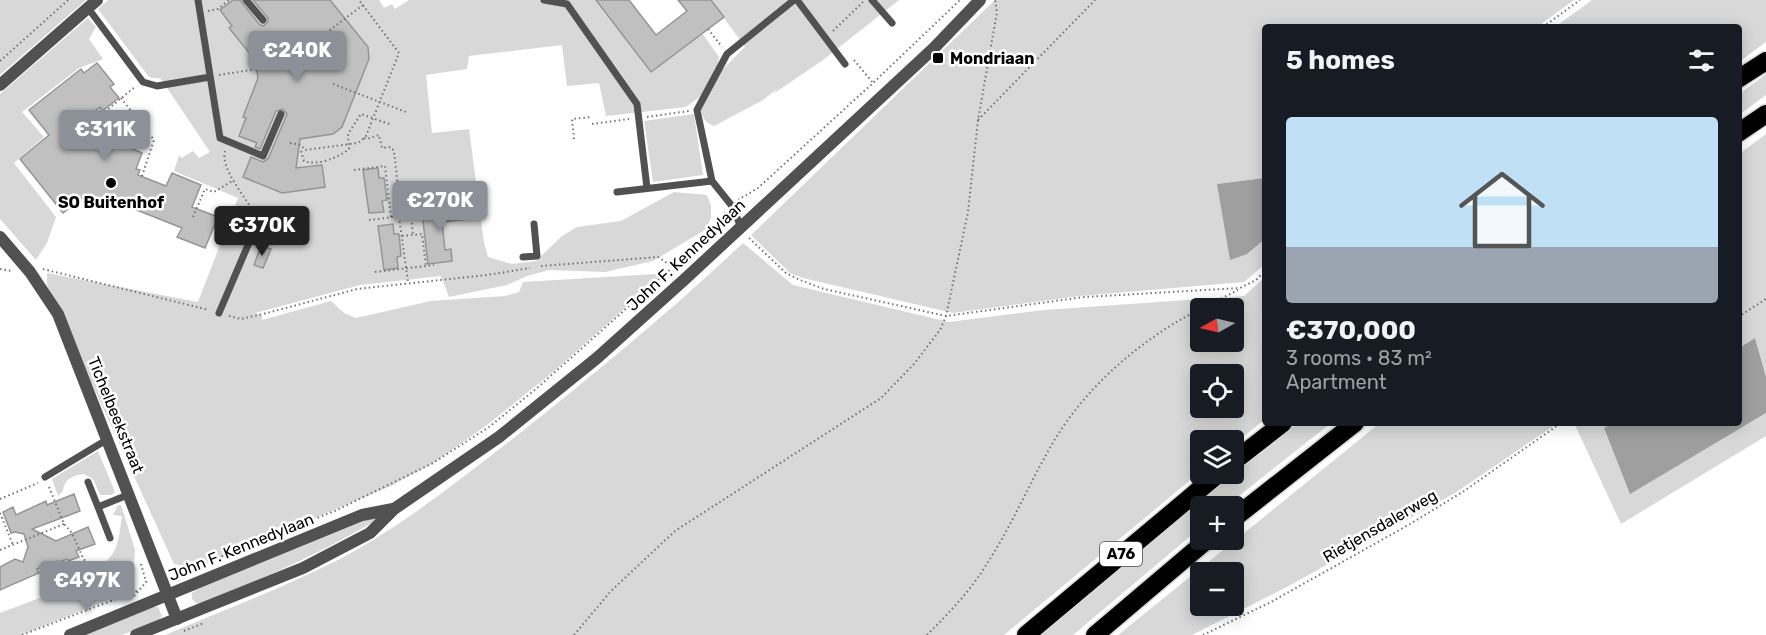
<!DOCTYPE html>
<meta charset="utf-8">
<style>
:root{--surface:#171b24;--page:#242831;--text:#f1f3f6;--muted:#9ea1a6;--accent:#8c9099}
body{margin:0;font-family:Rubik,sans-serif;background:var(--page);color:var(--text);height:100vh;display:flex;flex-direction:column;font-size:22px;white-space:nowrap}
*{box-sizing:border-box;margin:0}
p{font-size:20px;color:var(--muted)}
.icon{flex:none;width:33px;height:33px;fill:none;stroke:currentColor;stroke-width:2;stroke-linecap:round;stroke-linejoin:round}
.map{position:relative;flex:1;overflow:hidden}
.details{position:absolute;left:1262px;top:24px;width:480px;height:402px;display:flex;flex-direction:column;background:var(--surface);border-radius:6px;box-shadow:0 3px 15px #0003}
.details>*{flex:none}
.needle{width:39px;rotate:262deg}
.controls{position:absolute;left:1190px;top:298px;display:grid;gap:12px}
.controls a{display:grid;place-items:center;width:54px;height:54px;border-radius:6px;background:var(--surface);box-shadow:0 3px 15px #0003;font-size:30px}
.price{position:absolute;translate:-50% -51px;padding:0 14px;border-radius:6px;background:var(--accent);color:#fff;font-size:20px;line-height:39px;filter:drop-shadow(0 2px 3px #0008)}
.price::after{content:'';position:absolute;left:50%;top:36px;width:18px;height:14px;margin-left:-9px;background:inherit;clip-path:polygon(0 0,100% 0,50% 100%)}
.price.current{background:#222;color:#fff}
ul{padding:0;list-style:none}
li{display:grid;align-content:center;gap:12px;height:318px;padding:0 24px}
li span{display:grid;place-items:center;height:186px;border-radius:6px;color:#555}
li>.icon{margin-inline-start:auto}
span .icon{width:108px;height:108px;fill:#fffc;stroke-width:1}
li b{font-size:26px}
h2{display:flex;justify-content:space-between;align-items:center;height:72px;padding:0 24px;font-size:26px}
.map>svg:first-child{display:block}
.green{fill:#d8d8d8;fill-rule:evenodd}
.water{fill:#9f9f9f}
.building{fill:#c0c0c0;stroke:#959595;stroke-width:1.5}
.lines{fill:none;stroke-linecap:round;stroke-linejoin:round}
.motorway-casing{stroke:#dbdbdb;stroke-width:21}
.path{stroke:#737373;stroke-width:2;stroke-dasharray:1.5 3;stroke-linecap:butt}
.service{stroke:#515151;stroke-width:7}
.minor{stroke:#515151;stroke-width:12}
.tertiary{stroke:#515151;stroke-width:12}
.motorway{stroke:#000;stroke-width:18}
.poi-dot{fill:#000;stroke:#fff;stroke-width:2}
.labels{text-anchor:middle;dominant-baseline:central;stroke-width:5;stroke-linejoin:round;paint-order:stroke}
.shield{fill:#fff;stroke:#4c4c4c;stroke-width:1.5}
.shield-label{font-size:15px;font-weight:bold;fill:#000}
.poi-label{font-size:16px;font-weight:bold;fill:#000;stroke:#fff;text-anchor:start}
.street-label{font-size:16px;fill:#000;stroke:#fff}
</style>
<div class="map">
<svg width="1766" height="635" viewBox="0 0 1766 635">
<rect width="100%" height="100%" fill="#fff"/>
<path class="green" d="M0,0h86l-86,75z
M108,0h271l5,8 8,-4 3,5 14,-9h187l54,72 52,-39 17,24 -2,10 3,5 25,-25 -34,-47h188l-76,60 -50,34 5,-6 -15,12 -49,26c-14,-5 -15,-18 -12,-31l-16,12 -80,9 -7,-33 -32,3 -5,-41 -93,11 -2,13 -41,6 6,58 37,-4 15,114 4,14 24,7 24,-3 26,-25 15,-9 44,-6 53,-29 33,3 4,11v12l-6,12 -52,31 -48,11 -56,-2 -22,6 -20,9 -58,12 -8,-21 -81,9 -105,28 7,2v5l69,-19 13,12 12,5 75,-17 74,-5 14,-4 4,-10 133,-8 3,4 -106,94 -66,53 -55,39 -41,22 -202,85 -5,-1 -4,-5 -6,-1 -127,-279v-12l151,29 40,-104 -64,-27 5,-16 3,3 11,-7 6,7 11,-6 -49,-73 -12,-2 -51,-68z
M995,0h579l-37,27h-273v151l-47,6 30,70 17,-14v25l-20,17 -164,14 -127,17 -150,-35 -13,-5 -39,-38z
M1592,0h174v42l-27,20 -1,-35h-183z
M88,18l8,9 -7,12 14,20 -24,9 -57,44 22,25 -30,26 42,54 -9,26 -11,17 -36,-41v-125z
M1766,74v21l-27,20v-21z
M694,114l9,61 -50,7 -9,-61z
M1766,134v243l-11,-39 -16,10v-194z
M743,243l50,42 156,37 95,-12 200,-14 20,-18v142l-31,25v-4h-33v31l-196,163h-839c57,-24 115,-46 171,-74 64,-33 122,-80 179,-124 78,-62 155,-125 228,-194zM1200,309h33v33h-33zM1200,375h33v33h-33z
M1766,413v23l-145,88 -46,-99 -4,-2h42l-9,5 26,65z
M1298,423h33l-106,84h-25v21l-127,107h-34l64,-56z
M1380,423h178l-103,70 -168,94 -95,48h-74zM1200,573h33v33h-33z
M98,451l17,41 -4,3h-11l-7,-16 -9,-5c-11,1 -20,5 -21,17l-5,5 -6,-17z
M118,505h3l14,45 -2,33 -29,19 -83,33h-21v-22l95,-36 -5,-5c28,-14 28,-28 32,-56l-9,-1z
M378,515l2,3c-57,34 -117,61 -178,85l-5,1 -5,-5v-6l6,-4z
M153,607h5l4,9 -4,5 -36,14h-41z"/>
<path class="water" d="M1264,178v62l-17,14 -17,6 -13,-76z
M1755,338l11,39v36l-136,81 -26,-66 9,-5h125l1,-75z"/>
<path class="building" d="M233,0h7l19,24 4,2 5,-4v-4l-15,-18h77l38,47 1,12 -27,68 -9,7 -33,5 -4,29 26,-3 3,22 -43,6 -39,-16 8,-20 12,5 5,-3 19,-45 -4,-5 -7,2 -16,38 -5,-2 2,-4 -18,-7 7,-18 -3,-1 15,-39 -3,-18 -26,-32 3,-2 -12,-16z
M596,0h33l27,35 31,-24 -9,-11h33l13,17 -73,55z
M97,63l17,21 -4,3 9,11 -17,13 -2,-4 -21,17 15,18 3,-3 3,3 13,-10 11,13 18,8 -6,16 4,1 -2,5 28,11 6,-13 29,12 -9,22 26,10 -13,31 -28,-11 5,-9 -73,-29 -2,4 -20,-9 -24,19 -43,-54 29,-24 -20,-25 52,-41 3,4z
M378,168l1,10h5l3,22 -5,1 2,11 -15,1 -6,-43z
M467,206l2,13 -27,3 3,28 6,-1 1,12 -24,3 -6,-52z
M393,224l1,10h5l2,22 -4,1 1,11 -14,2 -6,-44z
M261,246l10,3 -8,19 -9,-3z
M74,494l6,17 -48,18 24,12 32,-14 7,17 -19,7 3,6 -11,4 -1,-2 -10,4v-2l-20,8 2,4 -39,17v-23l15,-8 8,3 5,-15 -4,-13 -9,-2 -4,1 -8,-21 10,-5 3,8 30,-14 1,4z"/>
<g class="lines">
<g class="motorway-casing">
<path id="motorway" d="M1738,79l28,-18
M1738,133l28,-19
M1233,462l50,-39
M1233,519l122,-96
M1026,635l192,-161
M1095,635l112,-95"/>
</g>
<path class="path" d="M208,11l10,-2 11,-9
M1543,27l37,-27
M708,29l14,18
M833,31l30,-29
M326,33l37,-28
M854,60l19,23
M0,61l68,-61
M219,75l38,-6
M333,84l73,28
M121,98l33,42 -13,39
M647,117l42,-6
M978,120l117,-120
M592,124l37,-5
M84,129l52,-43
M364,138l3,1 12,-4 3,13 9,-1 3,4 6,55
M574,139l-2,-20 19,-2
M290,143l11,2 4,5 53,-7 8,-7 33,-83 -40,-53
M225,151c-5,17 20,46 29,61
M301,151l3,10c13,5 34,-3 45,-12l-1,-15 13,-20 31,11
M354,170l31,-4 6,52
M738,200l20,-12 115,-105 87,-83
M410,205l3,30
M193,217l12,-28 9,3 20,-12
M399,217l9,65
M369,220l32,-4 -1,-10 12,-1
M402,236l20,-2 4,32
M749,238l37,35 14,7 24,9 122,27 138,-19 156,-9 16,-8 8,-8
M541,266l117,-9 15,10
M0,269l12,2
M43,269l166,41
M375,272l59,-7
M1201,309l37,-19
M229,316l12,3 26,-6 90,-24 130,-14 43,-7
M1738,317l28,-18
M49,487l15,37 8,9 11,25 31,42
M0,499l38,-16
M0,513l13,32
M0,550l64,-26
M141,564l5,18
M170,571l25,-4 23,-9 119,-48 96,-47 56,-36 47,-38 137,-122 41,-38 11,-17
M134,596l14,-16
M184,631l20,-8
M22,635l115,-44
M574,635l37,-44 64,-60 206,-133 33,-34 26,-34 6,-14 22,-104 10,-92 19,-108 -2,-12
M927,635c22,-22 45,-46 61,-73 24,-37 41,-78 63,-116 33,-58 90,-107 149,-137
M1203,635l68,-33 139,-78 54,-33 97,-68"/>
<path class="service" d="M198,0l22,138 43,18 18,-42
M246,0l17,20
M544,0l23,4 70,100 10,84
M797,0l48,64
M872,0l20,23
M88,8l55,74 14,4 53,-9
M617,192l95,-11
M741,227l-9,-21 -20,-25 -15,-71 30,-56 67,-54
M523,257l14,-1 -3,-32
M219,313l35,-82 2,-11
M45,477l63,-38
M88,482l10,25 32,-13
M98,507l12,31"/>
<path class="minor" d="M0,85l97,-85
M0,237l30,35 28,42 119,305"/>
<path class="tertiary" d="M70,635l292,-120 31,-6
M136,635l167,-67 67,-35 24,-24 105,-72 98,-79 88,-79 249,-231 46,-48"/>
<use href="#motorway" class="motorway"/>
</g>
<g class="poi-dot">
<rect x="932" y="52" width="12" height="12" rx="3"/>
<circle cx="111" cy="183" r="6"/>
</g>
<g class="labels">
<rect class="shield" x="1100" y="542" width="42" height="24" rx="4.5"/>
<g class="shield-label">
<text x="1121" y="554">A76</text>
</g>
<g class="poi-label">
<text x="950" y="58">Mondriaan</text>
<text x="111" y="202" text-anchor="middle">SO Buitenhof</text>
</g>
<g class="street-label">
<text transform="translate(686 255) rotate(-43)">John F. Kennedylaan</text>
<text transform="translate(116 415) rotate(68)">Tichelbeekstraat</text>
<text transform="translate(1380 526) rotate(-30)">Rietjensdalerweg</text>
<text transform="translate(241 547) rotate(-22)">John F. Kennedylaan</text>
</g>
</g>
</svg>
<div class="controls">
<a><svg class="needle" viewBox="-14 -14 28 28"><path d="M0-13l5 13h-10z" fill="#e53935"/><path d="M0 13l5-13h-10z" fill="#9ea1a6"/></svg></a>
<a><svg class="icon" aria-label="locate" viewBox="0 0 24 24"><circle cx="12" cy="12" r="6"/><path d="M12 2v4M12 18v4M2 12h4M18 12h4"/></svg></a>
<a><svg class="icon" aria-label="layers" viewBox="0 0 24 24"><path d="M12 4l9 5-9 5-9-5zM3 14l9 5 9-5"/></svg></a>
<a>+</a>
<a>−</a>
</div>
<b class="price" style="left:297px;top:82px">€240K</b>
<b class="price" style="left:105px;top:161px">€311K</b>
<b class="price" style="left:440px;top:232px">€270K</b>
<b class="price current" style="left:262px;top:257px">€370K</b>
<b class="price" style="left:87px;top:612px">€497K</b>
<section class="details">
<h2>5 homes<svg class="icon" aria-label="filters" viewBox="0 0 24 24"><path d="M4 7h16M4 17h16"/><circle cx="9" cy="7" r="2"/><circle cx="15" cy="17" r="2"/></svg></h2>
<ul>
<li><span style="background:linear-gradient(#bfe0f5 70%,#9aa5b1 0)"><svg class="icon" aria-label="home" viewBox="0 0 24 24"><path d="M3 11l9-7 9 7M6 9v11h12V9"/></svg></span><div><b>€370,000</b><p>3 rooms · 83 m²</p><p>Apartment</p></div></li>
</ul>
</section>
</div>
